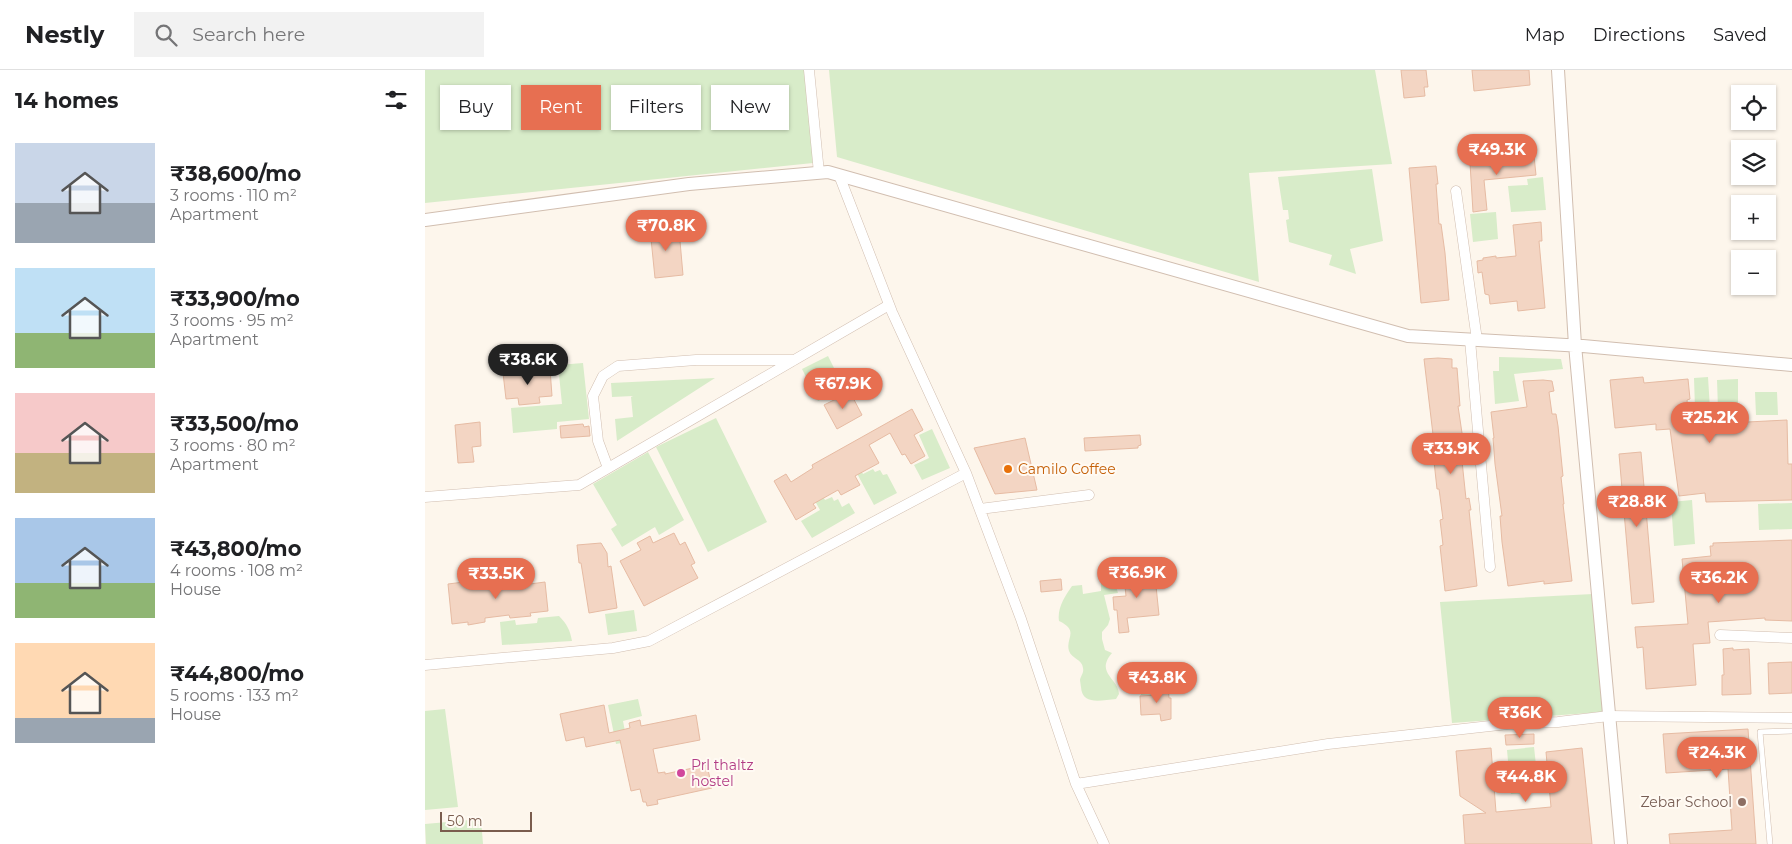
<!DOCTYPE html>
<meta charset="utf-8">
<style>
:root{--surface:#fff;--page:#f2f2f2;--text:#202124;--muted:#757577;--line:#e0e0e0;--accent:#e76f51}
body{margin:0;font-family:Montserrat,sans-serif;background:var(--page);color:var(--text);height:100vh;display:flex;flex-direction:column;font-size:19px;white-space:nowrap}
*{box-sizing:border-box;margin:0}
p{font-size:16px;color:var(--muted)}
.icon{flex:none;width:28px;height:28px;fill:none;stroke:currentColor;stroke-width:2;stroke-linecap:round;stroke-linejoin:round}
.map{position:relative;flex:1;overflow:hidden}
.sheet{display:flex;flex-direction:column;background:var(--surface);width:425px}
.sheet>*{flex:none}
.top-card{position:absolute;left:15px;top:15px;width:475px;height:45px;display:flex;gap:10px}
.fabs{position:absolute;left:1306px;top:15px;display:grid;gap:10px}
.fabs a{display:grid;place-items:center;width:45px;height:45px;border-radius:0px;background:var(--surface);box-shadow:0 1px 4px #0004;font-size:25px}
.scale{position:absolute;left:15px;bottom:12px;width:92px;box-sizing:border-box;padding-left:5px;border:2px solid #7a5c4d;border-top:0;font-size:14px;line-height:18px;white-space:nowrap;color:#7a5c4d;-webkit-text-stroke:4px #fffaf3;paint-order:stroke}
.price{position:absolute;translate:-50% -42px;padding:0 11px;border-radius:18px;background:var(--accent);color:#fff;font-size:16px;line-height:32px;filter:drop-shadow(0 1px 2px #0008)}
.price::after{content:'';position:absolute;left:50%;top:30px;width:15px;height:11px;margin-left:-8px;background:inherit;clip-path:polygon(0 0,100% 0,50% 100%)}
.price.active{background:#222;color:#fff}
ul{padding:0;list-style:none}
li{display:flex;align-items:center;gap:15px;height:125px;padding:0 15px}
li span{display:grid;place-items:center;flex:none;width:140px;height:100px;border-radius:0px;color:#555}
li>.icon{margin-inline-start:auto}
span .icon{width:60px;height:60px;fill:#fffc;stroke-width:1}
li b{font-size:21px}
h2{display:flex;justify-content:space-between;align-items:center;height:60px;padding:0 15px;font-size:21px}
.pill{padding:0 18px;border-radius:0px;background:var(--surface);box-shadow:0 1px 4px #0004;font-size:18px;line-height:45px}
.pill.active{background:var(--accent);color:#fff}
header{display:flex;align-items:center;gap:30px;box-sizing:border-box;height:70px;padding:0 25px;background:var(--surface);border-bottom:1px solid var(--line)}
header strong{font-size:24px}
nav{display:flex;gap:28px;margin-inline-start:auto;font-size:18px}
.search{width:350px;height:45px;background:var(--page);display:flex;align-items:center;gap:12px;box-sizing:border-box;padding:0 18px;border-radius:0px;color:var(--muted);font-size:19px}
main{display:flex;flex:1;min-height:0}
.map>svg:first-child{display:block}
.green{fill:#d8ecc9}
.building{fill:#f3d5c3;stroke:#e6bba3}
.lines{fill:none;stroke-linecap:round;stroke-linejoin:round}
.service-casing{stroke:#d1beb0;stroke-width:6}
.minor-casing{stroke:#d1beb0;stroke-width:11}
.tertiary-casing{stroke:#d1beb0;stroke-width:14}
.service{stroke:#fff;stroke-width:5}
.minor{stroke:#fff;stroke-width:10}
.tertiary{stroke:#fff;stroke-width:12}
.food-dot{fill:#e8710a;stroke:#fffaf3;stroke-width:2}
.hotel-dot{fill:#d1479c;stroke:#fffaf3;stroke-width:2}
.education-dot{fill:#8d6e63;stroke:#fffaf3;stroke-width:2}
.labels{text-anchor:middle;dominant-baseline:central;stroke-width:4;stroke-linejoin:round;paint-order:stroke}
.food-label{font-size:14px;fill:#c56008;stroke:#fffaf3;text-anchor:start}
.hotel-label{font-size:14px;fill:#b23c85;stroke:#fffaf3;text-anchor:start}
.education-label{font-size:14px;fill:#785e54;stroke:#fffaf3;text-anchor:end}
</style>
<header>
<strong>Nestly</strong>
<div class="search"><svg class="icon" aria-label="search" viewBox="0 0 24 24"><circle cx="10" cy="10" r="6"/><path d="M15 15l6 6"/></svg>Search here</div>
<nav><a>Map</a><a>Directions</a><a>Saved</a></nav>
</header>
<main>
<section class="sheet">
<h2>14 homes<svg class="icon" aria-label="filters" viewBox="0 0 24 24"><path d="M4 7h16M4 17h16"/><circle cx="9" cy="7" r="2"/><circle cx="15" cy="17" r="2"/></svg></h2>
<ul>
<li><span style="background:linear-gradient(#c9d6e8 60%,#9aa5b1 0)"><svg class="icon" aria-label="home" viewBox="0 0 24 24"><path d="M3 11l9-7 9 7M6 9v11h12V9"/></svg></span><div><b>₹38,600/mo</b><p>3 rooms · 110 m²</p><p>Apartment</p></div></li>
<li><span style="background:linear-gradient(#bfe0f5 65%,#8fb573 0)"><svg class="icon" aria-label="home" viewBox="0 0 24 24"><path d="M3 11l9-7 9 7M6 9v11h12V9"/></svg></span><div><b>₹33,900/mo</b><p>3 rooms · 95 m²</p><p>Apartment</p></div></li>
<li><span style="background:linear-gradient(#f6c9c9 60%,#c2b280 0)"><svg class="icon" aria-label="home" viewBox="0 0 24 24"><path d="M3 11l9-7 9 7M6 9v11h12V9"/></svg></span><div><b>₹33,500/mo</b><p>3 rooms · 80 m²</p><p>Apartment</p></div></li>
<li><span style="background:linear-gradient(#a9c7e8 65%,#8fb573 0)"><svg class="icon" aria-label="home" viewBox="0 0 24 24"><path d="M3 11l9-7 9 7M6 9v11h12V9"/></svg></span><div><b>₹43,800/mo</b><p>4 rooms · 108 m²</p><p>House</p></div></li>
<li><span style="background:linear-gradient(#ffd9b3 75%,#9aa5b1 0)"><svg class="icon" aria-label="home" viewBox="0 0 24 24"><path d="M3 11l9-7 9 7M6 9v11h12V9"/></svg></span><div><b>₹44,800/mo</b><p>5 rooms · 133 m²</p><p>House</p></div></li>
</ul>
</section>
<div class="map">
<svg width="1367" height="774" viewBox="0 0 1367 774">
<rect width="100%" height="100%" fill="#fdf6ec"/>
<path class="green" d="M0,0h380l8,93 -388,40z
M404,0h546l17,94 -143,9 10,109 -422,-125z
M947,99l11,72 -33,8 6,25 -27,-9 3,-10 -43,-13 -3,-22 3,-1 -1,-9h-5l-5,-33z
M1118,107l3,33 -35,2 -3,-26 20,-1 -1,-6z
M1071,142l2,27 -25,3 -3,-28z
M403,286l16,32 -26,13 -16,-32z
M1074,287l62,2 2,10 -49,5 5,27 -24,3 -2,-33h6z
M158,293l6,56 -32,3v7l-44,4 -2,-25 51,-4 -4,-39z
M1283,307l2,32h-15l-1,-31z
M290,308l-98,63 -2,-22 18,-2 -2,-20 2,-1 -21,1 -1,-14z
M1313,309v29l-20,1 -1,-29z
M1330,322h22l1,23h-22z
M291,348l51,104 -59,30 -52,-105z
M507,359l18,39 -28,12 -8,-15 15,-7 -10,-23z
M223,382l36,68 -25,15 -4,-8 -33,20 -11,-18 6,-4 -24,-41z
M433,395l5,9 10,-5 2,3 5,-2 3,5 4,-1 10,19 -23,12 -20,-37z
M393,418l7,12 7,-3 2,4 4,-2 4,8 7,-4 6,10 -43,25 -11,-17 19,-11 -10,-18z
M1267,430l3,44 -21,2 -3,-44z
M1367,433v26l-33,1 -1,-26z
M689,510l4,13 -14,2 6,24 -2,6 -6,7v7l3,11 7,3c-17,20 6,25 7,41l-3,5c-14,1 -34,7 -35,-12 0,0 -1,-7 -1,-7 1,-5 4,-7 3,-12 -1,-9 -11,-9 -14,-17 -4,-13 11,-20 -10,-30 -2,-13 6,-25 13,-35l10,-1 1,9 18,-3v-9z
M1168,524l10,118 -151,11 -12,-121z
M209,540l3,21 -29,4 -3,-21z
M134,546c8,8 11,14 13,25l-70,4 -2,-23 15,-2 1,5 21,-2 1,-5z
M747,596l1,18 -17,1v9l-15,1 -2,-27z
M213,629l4,17 -19,5 4,21 -11,2 -8,-39z
M20,639l13,98 -33,3v-99z
M1109,677l5,45 -28,2 -4,-44z
M56,749l2,25h-57l-1,-20z"/>
<path class="building" d="M976,0h25l2,17h-4l1,9 -21,2z
M1047,0h57l1,15 -56,6z
M1109,86l2,19 -52,5 3,30 -14,2 -3,-49z
M1011,96l2,18h-2l3,40h2l4,29 4,47 -28,3 -12,-135z
M1116,152l1,19h-3l6,67 -27,3 -1,-10 -27,3 -1,-9 -4,-1 -3,-22 -4,1 -1,-12 6,-1v-2l13,-2v2l20,-2 -3,-31z
M252,156l1,15h2l3,34 -28,3 -5,-49z
M1013,288l14,1v9h5l3,38h-2l8,54 -4,1 4,38 3,-1 2,12h-2l8,76 -32,5 -5,-45 3,-1 -3,-25 3,-1 -4,-30h-2l-5,-46h2l-10,-84z
M125,299l2,27 -13,1 1,6 -21,2 -1,-7 -12,1 -3,-26z
M1218,307l1,6 44,-4 2,20 -3,1 2,26 26,-1 -1,-4 14,-1v3l59,-3 1,44h4v36l-86,2 -1,-9 -26,3 -9,-67 -14,1v-6l-41,4 -5,-48z
M1118,310l9,1 2,10 -5,1 3,22h4l2,12 5,50 -2,1 3,27h-1l9,77 -28,3v-3l-36,5 -6,-44 -2,-26h2l-7,-52 -2,-26h1l-3,-26 36,-5 -4,-26z
M425,322l12,23 -25,14 -13,-24z
M487,339l11,21 -9,5 11,21 -14,8 -6,-10 -3,1 -12,-22 -21,12 10,18 -24,13 5,9 -19,10 -3,-5 -25,14 3,4 -20,12 -22,-39 12,-7 5,8 22,-14 -1,-3z
M55,352l1,24 -9,1 2,15 -16,1 -3,-38z
M158,354l1,3 5,-1 1,10 -29,2 -1,-12z
M715,365l1,10 -3,1v2l-53,3 -1,-13z
M600,368l12,52 -42,4 -21,-46z
M1216,382l13,150 -22,2 -13,-150z
M249,463l6,12 5,-3 10,21 -4,2 7,13 -54,28 -24,-45 21,-11 -4,-7 13,-7 3,7z
M1367,470v81l-27,-1v-2l-57,4 2,21 -17,1 3,41 -50,4 -3,-42 -6,1 -2,-21 53,-3 -6,-65 29,-3 -1,-10h3v-3z
M176,473l6,10 1,14 3,-1 6,42 -28,5 -8,-50h-2l-2,-18z
M734,503l2,13h-5l3,29 -32,3 2,14 -10,1 -2,-23h-3l-1,-13 13,-1 -2,-19z
M104,508l1,6 15,-2 3,29 -18,2 1,3 -21,2 -1,-3 -24,3v4l-17,3v-3l-16,2 -4,-40 32,-4v3z
M636,509l1,11 -21,2 -1,-11z
M1308,578v2l16,-1 2,45 -29,1v-20h2l-1,-26z
M1367,592v31l-23,1 -1,-31z
M743,615l1,13h2v21l-10,2 -1,-7 -19,1 -1,-19 18,-1 -1,-9z
M179,635l5,28 21,-5 -1,-5 11,-3 1,6 55,-11 4,25 -47,9 5,24 7,-1v2l42,-9 5,23 -55,12 1,4 -11,2 -1,-4h-3l-3,-13 -9,2 -11,-51 -34,7 -2,-10 -18,4 -6,-27z
M1323,659l8,115h-86l-1,-10 63,-4 -4,-61 -62,4 -3,-39z
M1109,664v10l-28,1 -1,-10z
M1066,678l5,64 55,-5 -5,-55 36,-4 10,96h-127l-2,-29 23,-2 -26,-17 -4,-45z"/>
<g class="lines">
<g class="service-casing">
<path id="service" d="M1345,774l-10,-112 32,-1"/>
</g>
<g class="minor-casing">
<path id="minor" d="M384,0l10,103
M414,105l53,137 74,161 55,146 55,165 28,60
M1031,121l21,149
M1045,270l20,227
M183,398l-10,-27 -5,-45 10,-20 15,-10 78,-6h98
M0,427l154,-12 310,-180
M555,439l109,-14
M1295,565l72,3
M0,595l188,-17 36,-7 317,-168
M651,714l252,-40 180,-20 50,-2 51,-6 183,2"/>
</g>
<g class="tertiary-casing">
<path id="tertiary" d="M1133,0l17,275 46,499
M0,150l264,-36 139,-12 580,164 175,10 209,19"/>
</g>
<use href="#service" class="service"/>
<use href="#minor" class="minor"/>
<use href="#tertiary" class="tertiary"/>
</g>
<circle class="food-dot" cx="583" cy="399" r="5"/>
<circle class="hotel-dot" cx="256" cy="703" r="5"/>
<circle class="education-dot" cx="1317" cy="732" r="5"/>
<g class="labels">
<g class="food-label">
<text x="593" y="399">Camilo Coffee</text>
</g>
<g class="hotel-label">
<text x="266" y="695">Prl thaltz<tspan x="266" dy="16">hostel</tspan></text>
</g>
<g class="education-label">
<text x="1307" y="732">Zebar School</text>
</g>
</g>
</svg>
<div class="fabs">
<a><svg class="icon" aria-label="locate" viewBox="0 0 24 24"><circle cx="12" cy="12" r="6"/><path d="M12 2v4M12 18v4M2 12h4M18 12h4"/></svg></a>
<a><svg class="icon" aria-label="layers" viewBox="0 0 24 24"><path d="M12 4l9 5-9 5-9-5zM3 14l9 5 9-5"/></svg></a>
<a>+</a>
<a>−</a>
</div>
<div class="scale">50 m</div>
<b class="price" style="left:1072px;top:106px">₹49.3K</b>
<b class="price" style="left:241px;top:182px">₹70.8K</b>
<b class="price active" style="left:103px;top:316px">₹38.6K</b>
<b class="price" style="left:418px;top:340px">₹67.9K</b>
<b class="price" style="left:1285px;top:374px">₹25.2K</b>
<b class="price" style="left:1026px;top:405px">₹33.9K</b>
<b class="price" style="left:1212px;top:458px">₹28.8K</b>
<b class="price" style="left:712px;top:529px">₹36.9K</b>
<b class="price" style="left:71px;top:530px">₹33.5K</b>
<b class="price" style="left:1294px;top:534px">₹36.2K</b>
<b class="price" style="left:732px;top:634px">₹43.8K</b>
<b class="price" style="left:1095px;top:669px">₹36K</b>
<b class="price" style="left:1292px;top:709px">₹24.3K</b>
<b class="price" style="left:1101px;top:733px">₹44.8K</b>
<div class="top-card">
<a class="pill">Buy</a>
<a class="pill active">Rent</a>
<a class="pill">Filters</a>
<a class="pill">New</a>
</div>
</div>
</main>
